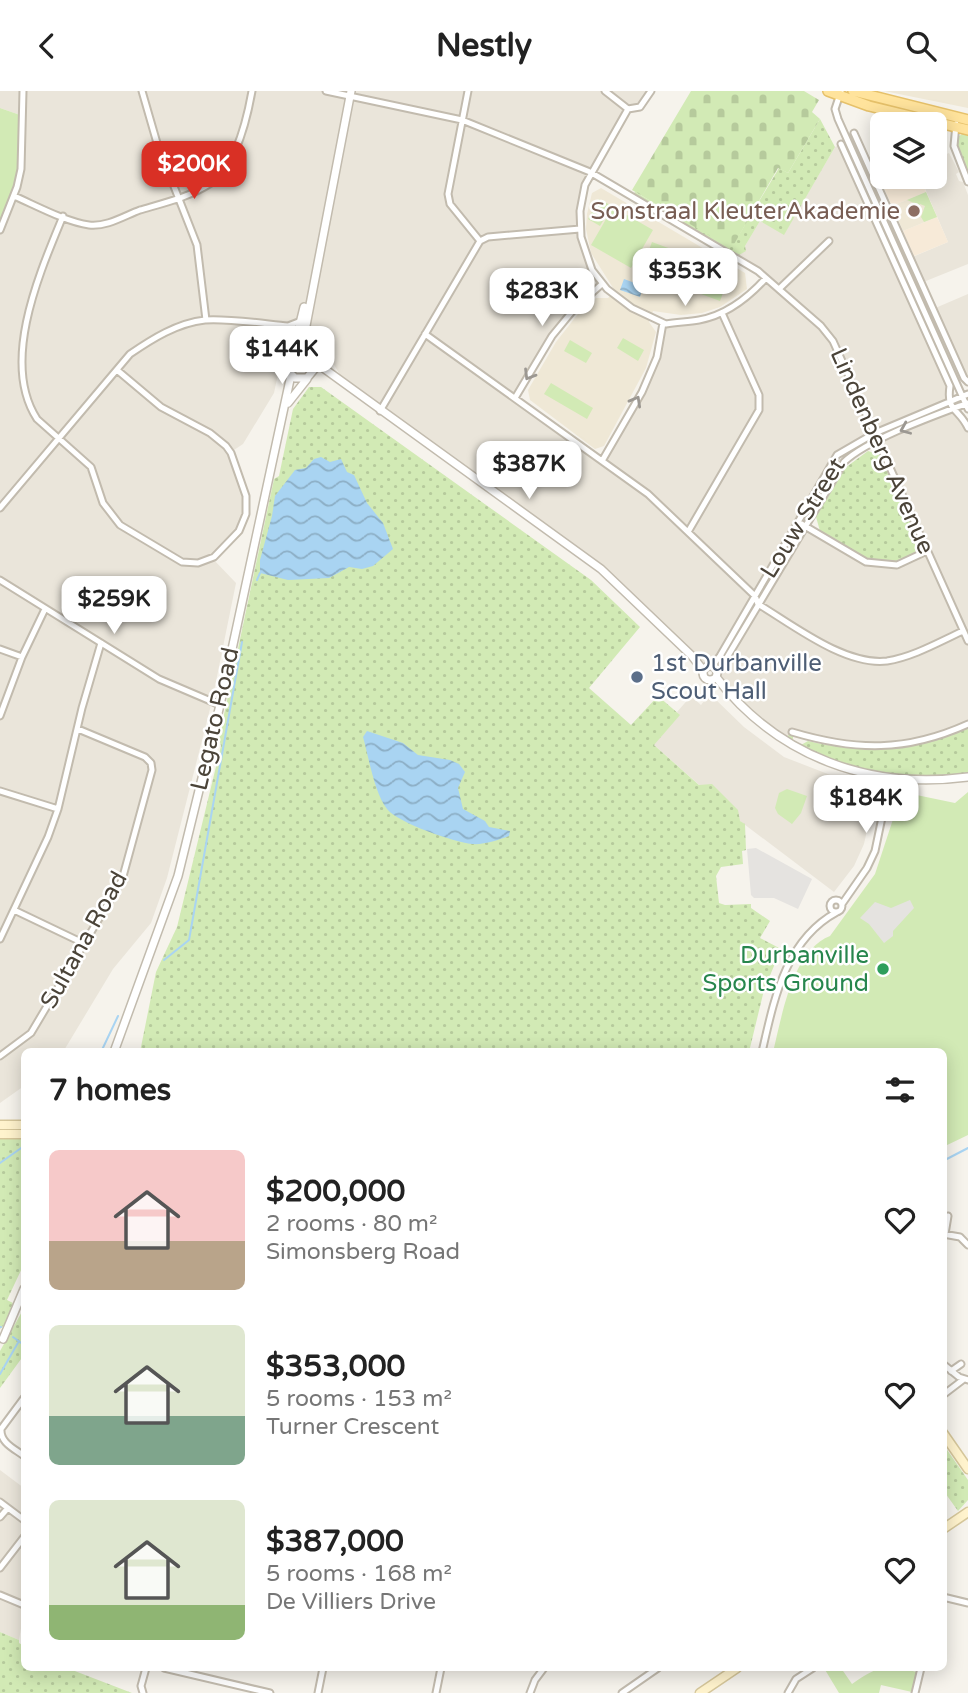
<!DOCTYPE html>
<meta charset="utf-8">
<style>
:root{--surface:#fff;--page:#f6f6f6;--text:#222;--muted:#767676;--accent:#d93025}
body{margin:0;font-family:"Varela Round",sans-serif;background:var(--page);color:var(--text);height:100vh;display:flex;flex-direction:column;font-size:26px;white-space:nowrap}
*{box-sizing:border-box;margin:0}
p{font-size:23px;color:var(--muted)}
.icon{flex:none;width:38px;height:38px;fill:none;stroke:currentColor;stroke-width:2;stroke-linecap:round;stroke-linejoin:round}
.map{position:relative;flex:1;overflow:hidden}
.sheet{position:absolute;left:21px;top:957px;width:926px;height:623px;display:flex;flex-direction:column;background:var(--surface);border-radius:10px;box-shadow:0 4px 18px #0003}
.sheet>*{flex:none}
.fabs{position:absolute;left:870px;top:21px;display:grid;gap:14px}
.fabs a{display:grid;place-items:center;width:77px;height:77px;border-radius:10px;background:var(--surface);box-shadow:0 4px 18px #0003;font-size:35px}
.price{position:absolute;translate:-50% -60px;padding:0 16px;border-radius:14px;background:#fff;color:#222;font-size:23px;line-height:46px;filter:drop-shadow(0 2px 4px #0008)}
.price::after{content:'';position:absolute;left:50%;top:42px;width:21px;height:16px;margin-left:-10px;background:inherit;clip-path:polygon(0 0,100% 0,50% 100%)}
.price.active{background:var(--accent);color:#fff}
ul{padding:0;list-style:none}
li{display:flex;align-items:center;gap:21px;height:175px;padding:0 28px}
li span{display:grid;place-items:center;flex:none;width:196px;height:140px;border-radius:10px;color:#555}
li>.icon{margin-inline-start:auto}
span .icon{width:84px;height:84px;fill:#fffc;stroke-width:1}
li b{font-size:30px}
h2{display:flex;justify-content:space-between;align-items:center;height:84px;padding:0 28px;font-size:30px}
header{display:flex;justify-content:space-between;align-items:center;height:91px;padding:0 28px;background:var(--surface);font-size:32px;font-weight:800}
.map>svg:first-child{display:block}
.residential{fill:#eae5da}
.commercial{fill:#f7ead8}
.education{fill:#efe8d6}
.grass{fill:url(#grass-dots)}
.cemetery{fill:url(#cemetery-stones)}
.park{fill:#d2eab5}
.parking{fill:#e5e3e0}
.water{fill:url(#water-waves)}
.lines{fill:none;stroke-linecap:round;stroke-linejoin:round}
.stream{stroke:#a9d4f2;stroke-width:2}
.minor-casing{stroke:#c2bbae;stroke-width:9}
.tertiary-casing{stroke:#c2bbae;stroke-width:10}
.secondary-casing{stroke:#d6c79b;stroke-width:11}
.primary-casing{stroke:#e6c16a;stroke-width:12}
.minor{stroke:#fff;stroke-width:5}
.tertiary{stroke:#fff;stroke-width:7}
.secondary{stroke:#fff3cd;stroke-width:8}
.primary{stroke:#ffe39c;stroke-width:9}
.oneway{stroke:#9c9892}
.education-dot{fill:#8d6e63;stroke:#fff;stroke-width:2.5}
.service-dot{fill:#5c6f8a;stroke:#fff;stroke-width:2.5}
.leisure-dot{fill:#2e9e5b;stroke:#fff;stroke-width:2.5}
.labels{text-anchor:middle;dominant-baseline:central;stroke-width:5;stroke-linejoin:round;paint-order:stroke}
.education-label{font-size:24px;fill:#785e54;stroke:#fff;text-anchor:end}
.street-label{font-size:24px;fill:#4b4439;stroke:#fff}
.service-label{font-size:24px;fill:#4e5e75;stroke:#fff;text-anchor:start}
.leisure-label{font-size:24px;fill:#27864d;stroke:#fff;text-anchor:end}
</style>
<header><svg class="icon" aria-label="back" viewBox="0 0 24 24"><path d="M15 5l-7 7 7 7"/></svg>Nestly<svg class="icon" aria-label="search" viewBox="0 0 24 24"><circle cx="10" cy="10" r="6"/><path d="M15 15l6 6"/></svg></header>
<div class="map">
<svg width="968" height="1602" viewBox="0 0 968 1602">
<defs>
<pattern id="grass-dots" width="8" height="8" patternUnits="userSpaceOnUse" patternTransform="scale(1.75)"><rect width="8" height="8" fill="#d2eab5"/><path d="M2 2h.1M6 6h.1" fill="none" stroke="#b6ca9c" stroke-width="1.8" stroke-linecap="round"/></pattern>
<pattern id="cemetery-stones" width="16" height="16" patternUnits="userSpaceOnUse" patternTransform="scale(1.75)"><rect width="16" height="16" fill="#d2eab5"/><path d="M2 7V4a2 2 0 0 1 4 0v3zM10 15v-3a2 2 0 0 1 4 0v3z" fill="#b6ca9c"/></pattern>
<pattern id="water-waves" width="16" height="10" patternUnits="userSpaceOnUse" patternTransform="scale(1.75)"><rect width="16" height="10" fill="#a9d4f2"/><path d="M0 5q4-4 8 0t8 0" fill="none" stroke="#8caec5"/></pattern>
</defs>
<rect width="100%" height="100%" fill="#f6f3ec"/>
<path class="residential" d="M0,0h651l-7,12 -16,6 -41,68 -7,25 5,52 17,30 -51,52 -36,61 87,62 39,-67 15,-35 7,-34 36,-4 36,-14 31,-28 -29,-18 23,-38 24,13 51,-87 6,-3 109,242 -1,15 -109,51 -129,213 -3,1 -16,-10 -91,-87 -221,-159 2,-5 -42,-30 -14,-24 -2,-13 -10,2 -5,-20 5,-54 -12,54 -14,6 -14,67 -31,51 -12,8 13,34v37l-31,36 23,24 -24,118 -45,177 -16,45 -38,46 -50,83h-39v34l-24,17v-871l20,-54v-63l-20,-7z
M949,62l10,19 -3,2 3,7 4,1 5,13v69l-47,19 -11,-25 38,-16 -28,-65h14l1,-18z
M968,203v89l-35,-74z
M952,317l16,19v296l-59,21h-62l-56,-12 -5,8 -30,-22 -40,-42 88,-150 62,36 24,4 37,-15 -49,-111z
M691,605l10,9 6,-8h6l31,30 40,30 85,33 5,8 -10,46 -10,22 -20,26 -94,-71 -87,-77 26,-29 -2,-3z
M0,1379l24,18v123l-5,29 -19,-8z"/>
<path class="commercial" d="M893,86h27l6,15 -34,14 -11,-24z
M937,126l11,25 -34,14 -11,-25z"/>
<path class="education" d="M884,0h84v17z
M601,97l144,85 2,16 -27,18 -18,6 -21,2 -28,-4 -4,11 7,10 -10,36 -42,78 -9,3 -65,-49 -2,-10 28,-48 22,-28 18,-16h12l7,-7 -24,-38 -5,-24 1,-15 5,-21z
M926,101l11,25 -34,14 -11,-25z"/>
<path class="grass" d="M820,28l15,28 -51,88 -24,-14 -15,25 1,5 -7,4 -105,-61 1,-2 94,54 4,-1 46,-77 9,5z
M964,42l4,1v39l-12,-31 3,-6z
M309,296h12l270,193 49,47 -51,61 42,37 27,-29 22,19 -26,30 45,40 13,-1 26,26 2,11 5,3 1,26 -4,1 1,13 -22,3 -5,9 3,27 6,2 26,-1v4l19,13 -10,17 21,11 -17,41 -15,62h-609l16,-80 21,-45 44,-181 -2,-8 55,-259 5,-3 14,-67z
M868,360l13,4 38,86 -4,12 -23,11 -24,-4 -48,-29 -4,-14 29,-49z
M968,635v47c-68,9 -121,-1 -181,-35l2,-4 4,2v4l8,5 7,-4c63,14 101,11 160,-15z
M0,1048h24v125l-17,36 6,3 -8,21 -5,5z
M24,1217v47l-24,33v-37z
M943,1353l25,36v20l-10,11 -15,-21z
M0,1541l19,8v3l5,3v22h43l65,25h-132z"/>
<path class="cemetery" d="M691,0h113l15,9 -7,12 8,7 -32,54 -10,-5 -45,78 -4,1 -97,-57z"/>
<path class="park" d="M0,17l20,7 -3,61 -17,45z
M926,101l11,25 -13,5 -3,-5 4,-11 -5,-2 -2,4 -5,-2 1,-3 -7,-3z
M599,108l13,7 -12,20 -12,-7z
M613,116l40,23 -22,38 -40,-23z
M652,151l79,29 -11,30 -79,-29z
M623,247l21,12 -6,11 -21,-13z
M570,249l22,13 -6,10 -22,-12z
M551,292l42,25 -6,11 -43,-25z
M787,698l20,7 -6,17 -9,11 -14,-10 -3,-6 4,-15z
M902,701l53,11 13,-11v343l-25,12v-95h-170c9,-36 19,-101 57,-116l45,-62z
M824,1577h17l11,16c28,-19 32,-20 65,-12l-5,20 -31,-7 -2,8h-40z"/>
<path class="parking" d="M756,757l56,31 -14,30 -24,-11h-20l-3,-3 -4,-46z
M910,809l4,8 -21,23v5l-9,7 -15,-19 -9,-6 15,-16 16,6z"/>
<path class="water" d="M624,188l19,7 -3,11 -20,-7z
M321,366l9,5 11,-3 6,13 7,3 13,28 16,20 10,26 -20,17 -11,3 -13,-2 -20,11 -41,2 -28,-7v-13l12,-44 3,-20 20,-26 11,-2 8,-9z
M367,640l36,12 15,12 32,5 9,4 6,8 -7,16 5,21 22,12 4,6 21,4 -1,5c-11,4 -25,9 -37,8 -18,-2 -74,-21 -85,-35 -13,-17 -18,-51 -24,-72z"/>
<g class="lines">
<path class="stream" d="M257,489l3,-7
M164,869l25,-20 53,-298
M101,961l17,-36
M943,1070l25,-13
M0,1072l24,-17
M0,1236h1
M13,1246l11,8
M0,1283l19,-33"/>
<g class="minor-casing">
<path id="minor" d="M142,0l15,52 40,102 9,75
M326,0l136,29 128,52 168,99 63,55 12,15 135,300
M468,0l-20,103 2,10 30,37
M605,0l23,18
M841,0l-6,18 3,10 130,290
M628,18l-43,76 -5,26 1,26 11,33 15,19 25,19 34,16c11,-2 22,-2 33,-4 28,-5 49,-22 67,-42
M628,18l12,-2 11,-16
M956,33l-2,22 14,36
M854,42l110,245 4,4
M841,53l109,242c-4,26 9,22 18,42
M14,105c21,9 52,26 75,29 18,2 35,-9 51,-15 24,-7 50,-13 71,-27 25,-17 36,-64 41,-92
M63,125c-23,56 -63,146 -26,203l54,48 12,36 17,22 62,37 16,1 16,-6 25,-26 7,-17v-18l-15,-43 -5,-7 -16,-13 -49,-26 -44,-37
M0,139l17,-43 4,-18 2,-78
M480,150l8,-4 92,-8
M779,198l50,-48
M425,243l223,160 107,102 3,8c35,21 87,62 129,57 26,-4 52,-19 76,-30
M515,307l37,-62 23,-28 27,-24
M380,320l100,-170
M602,370l40,-69 15,-35 6,-34
M0,417l130,-154c22,-15 47,-31 75,-34 21,-2 61,4 83,6l13,-5
M798,431l68,40 31,3 30,-14
M688,441l71,-122v-15l-37,-82
M0,489l159,99 61,26
M0,558l22,8
M712,575l8,-10 117,-201 38,-22 93,-39
M717,583l127,-212c24,-23 92,-47 124,-59
M0,625l22,-59 23,-48
M792,641c64,19 114,20 176,-8
M0,700l58,18
M830 815a6 6 0 1 1 12 0a6 6 0 1 1-12 0Z
M842,813l25,-36 8,-17 15,-72
M14,819l69,33
M0,848l48,-102 10,-28 24,-101 19,-65
M762,961c12,-52 23,-112 75,-140
M0,965l31,-23 91,-153 30,-110 -1,-7 -6,-6 -67,-28
M943,1143l17,3 8,8
M945,1143l3,-18
M943,1273l16,13 9,3
M951,1280l10,-7
M943,1304l21,-16
M24,1307l-23,31c-1,14 14,20 23,27
M0,1411l24,18
M0,1426l8,-9
M0,1477l24,-31
M0,1504l24,10
M943,1506l25,6
M164,1577l106,25
M143,1602l-2,-7 5,-18
M318,1602l5,-25
M436,1602l5,-25
M530,1602l5,-13 9,-12
M622,1602l36,-25
M788,1602l8,-14 17,-11
M915,1602l6,-25"/>
</g>
<g class="tertiary-casing">
<path id="tertiary" d="M308,262h-13l-6,6v13l6,6h12l9,-11c-1,-12 -12,-18 -12,-31l47,-245
M292,265l12,-49
M315,271l286,207 91,87 11,14
M288,312l19,-24
M703 582a7 7 0 1 1 14 0a7 7 0 1 1-14 0Z
M716,586c62,80 153,113 252,100
M114,961l64,-176 42,-171 71,-330
M3,1248l21,-50"/>
</g>
<g class="secondary-casing">
<path id="secondary" d="M0,1034h24
M0,1043h24
M943,1342l25,36
M943,1438l25,-17
M700,1602l37,-25"/>
</g>
<g class="primary-casing">
<path id="primary" d="M828,0l41,15 99,24
M853,0l115,29"/>
</g>
<use href="#minor" class="minor"/>
<use href="#tertiary" class="tertiary"/>
<use href="#secondary" class="secondary"/>
<use href="#primary" class="primary"/>
</g>
<defs><path id="oneway-chevron" d="M-2-3.5L2.5 0L-2 3.5" fill="none" stroke-width="1.6" stroke-linecap="round" stroke-linejoin="round" transform="scale(1.75)"/></defs>
<g class="oneway">
<use href="#oneway-chevron" transform="translate(529 284) rotate(121)"/>
<use href="#oneway-chevron" transform="translate(636 310) rotate(-61)"/>
<use href="#oneway-chevron" transform="translate(905 338) rotate(157)"/>
</g>
<circle class="education-dot" cx="914" cy="120" r="7"/>
<circle class="service-dot" cx="637" cy="586" r="7"/>
<circle class="leisure-dot" cx="883" cy="878" r="7"/>
<g class="labels">
<g class="education-label">
<text x="900" y="120">Sonstraal KleuterAkademie</text>
</g>
<g class="street-label">
<text transform="translate(882 360) rotate(66)">Lindenberg Avenue</text>
<text transform="translate(803 427) rotate(-58)">Louw Street</text>
<text transform="translate(215 628) rotate(-77)">Legato Road</text>
<text transform="translate(84 849) rotate(-61)">Sultana Road</text>
</g>
<g class="service-label">
<text x="651" y="572">1st Durbanville<tspan x="651" dy="28">Scout Hall</tspan></text>
</g>
<g class="leisure-label">
<text x="869" y="864">Durbanville<tspan x="869" dy="28">Sports Ground</tspan></text>
</g>
</g>
</svg>
<div class="fabs">
<a><svg class="icon" aria-label="layers" viewBox="0 0 24 24"><path d="M12 4l9 5-9 5-9-5zM3 14l9 5 9-5"/></svg></a>
</div>
<b class="price active" style="left:194px;top:110px">$200K</b>
<b class="price" style="left:685px;top:217px">$353K</b>
<b class="price" style="left:542px;top:237px">$283K</b>
<b class="price" style="left:282px;top:295px">$144K</b>
<b class="price" style="left:529px;top:410px">$387K</b>
<b class="price" style="left:114px;top:545px">$259K</b>
<b class="price" style="left:866px;top:744px">$184K</b>
<section class="sheet">
<h2>7 homes<svg class="icon" aria-label="filters" viewBox="0 0 24 24"><path d="M4 7h16M4 17h16"/><circle cx="9" cy="7" r="2"/><circle cx="15" cy="17" r="2"/></svg></h2>
<ul>
<li><span style="background:linear-gradient(#f6c9c9 65%,#b9a48a 0)"><svg class="icon" aria-label="home" viewBox="0 0 24 24"><path d="M3 11l9-7 9 7M6 9v11h12V9"/></svg></span><div><b>$200,000</b><p>2 rooms · 80 m²</p><p>Simonsberg Road</p></div><svg class="icon" aria-label="heart" viewBox="0 0 24 24"><path d="M12 20l-8-8c-3-5 5-10 8-4 3-6 11-1 8 4z"/></svg></li>
<li><span style="background:linear-gradient(#dfe7d0 65%,#7fa58c 0)"><svg class="icon" aria-label="home" viewBox="0 0 24 24"><path d="M3 11l9-7 9 7M6 9v11h12V9"/></svg></span><div><b>$353,000</b><p>5 rooms · 153 m²</p><p>Turner Crescent</p></div><svg class="icon" aria-label="heart" viewBox="0 0 24 24"><path d="M12 20l-8-8c-3-5 5-10 8-4 3-6 11-1 8 4z"/></svg></li>
<li><span style="background:linear-gradient(#dfe7d0 75%,#8fb573 0)"><svg class="icon" aria-label="home" viewBox="0 0 24 24"><path d="M3 11l9-7 9 7M6 9v11h12V9"/></svg></span><div><b>$387,000</b><p>5 rooms · 168 m²</p><p>De Villiers Drive</p></div><svg class="icon" aria-label="heart" viewBox="0 0 24 24"><path d="M12 20l-8-8c-3-5 5-10 8-4 3-6 11-1 8 4z"/></svg></li>
</ul>
</section>
</div>
